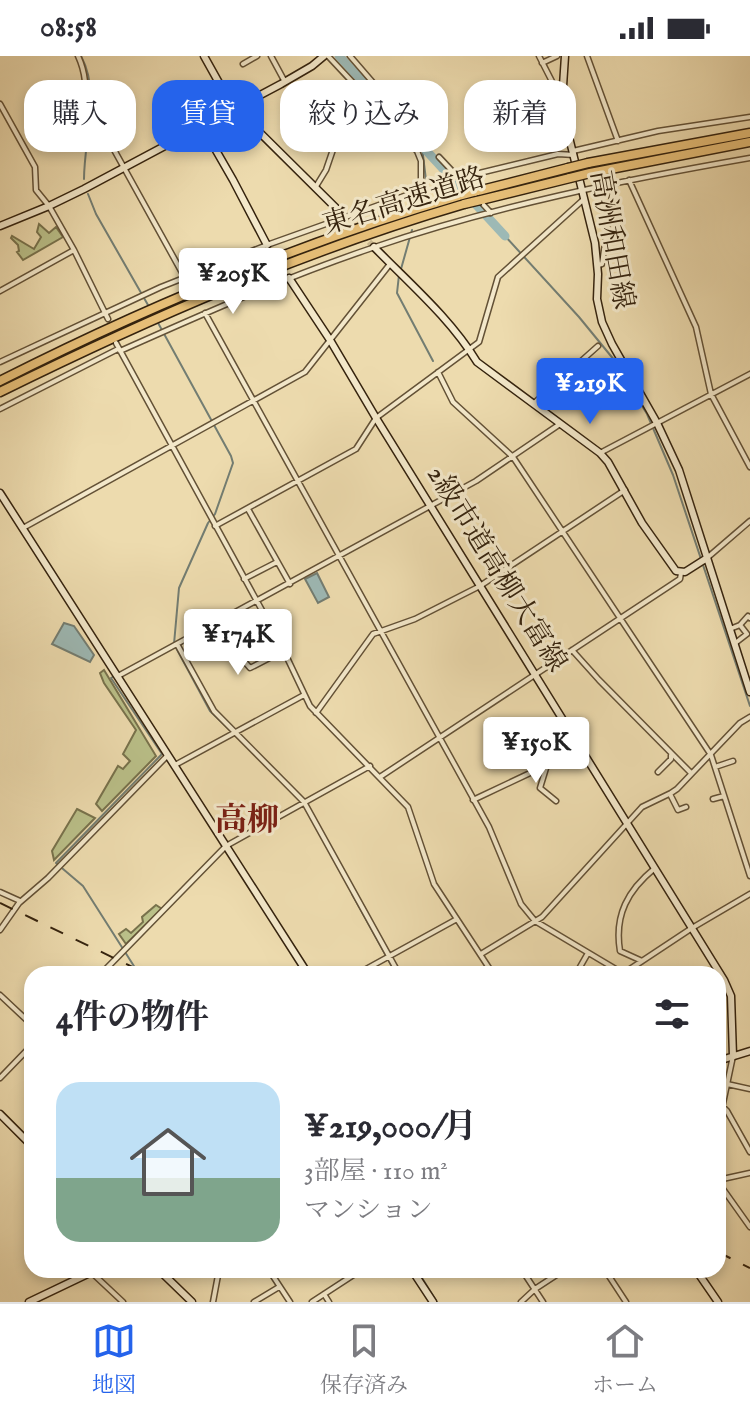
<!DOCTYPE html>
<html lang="ja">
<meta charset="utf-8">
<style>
:root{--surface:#fff;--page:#f2f2f3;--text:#2b2b33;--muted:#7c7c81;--line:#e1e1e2;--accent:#2563eb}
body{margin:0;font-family:"IM FELL English","Noto Serif JP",serif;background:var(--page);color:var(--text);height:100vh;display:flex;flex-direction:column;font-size:30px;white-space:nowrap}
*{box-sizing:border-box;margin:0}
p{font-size:26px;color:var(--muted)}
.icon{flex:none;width:44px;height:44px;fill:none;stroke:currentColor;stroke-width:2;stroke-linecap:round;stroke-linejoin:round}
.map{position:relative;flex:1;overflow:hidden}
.side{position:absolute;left:24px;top:910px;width:702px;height:312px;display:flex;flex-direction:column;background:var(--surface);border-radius:24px;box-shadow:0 4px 12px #0003}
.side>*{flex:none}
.hud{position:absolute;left:24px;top:24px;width:702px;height:72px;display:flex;gap:16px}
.price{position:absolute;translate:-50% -68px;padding:0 18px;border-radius:8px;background:#fff;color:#222;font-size:26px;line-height:52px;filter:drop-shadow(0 2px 4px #0008)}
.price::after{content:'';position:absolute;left:50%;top:48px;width:24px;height:18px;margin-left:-12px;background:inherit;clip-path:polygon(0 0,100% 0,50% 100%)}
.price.on{background:var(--accent);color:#fff}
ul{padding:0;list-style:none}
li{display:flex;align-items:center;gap:24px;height:200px;padding:0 32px}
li+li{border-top:2px solid var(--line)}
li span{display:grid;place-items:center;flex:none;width:224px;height:160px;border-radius:24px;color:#555}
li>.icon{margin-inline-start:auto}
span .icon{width:96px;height:96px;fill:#fffc;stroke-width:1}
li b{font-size:34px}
h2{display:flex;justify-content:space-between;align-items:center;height:96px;padding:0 32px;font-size:34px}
.tag{padding:0 28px;border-radius:24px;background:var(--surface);box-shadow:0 4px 12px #0003;font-size:28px;line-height:72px}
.tag.on{background:var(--accent);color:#fff}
.status{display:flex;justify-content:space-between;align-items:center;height:56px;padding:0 40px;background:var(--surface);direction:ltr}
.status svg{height:22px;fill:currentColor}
.tab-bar{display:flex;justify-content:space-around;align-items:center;height:112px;border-top:2px solid var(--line);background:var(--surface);font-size:22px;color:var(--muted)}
.tab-bar a{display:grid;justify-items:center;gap:4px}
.tab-bar .on{color:var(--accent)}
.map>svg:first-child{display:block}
.green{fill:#bac089;stroke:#78724c;stroke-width:2}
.water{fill:#9db9b5;stroke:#737d72;stroke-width:2}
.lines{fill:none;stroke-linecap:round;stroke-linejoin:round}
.stream{stroke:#737d72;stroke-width:2}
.river{stroke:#9db9b5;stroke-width:9}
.secondary-tunnel{stroke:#c8b68e;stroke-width:6;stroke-dasharray:6 3;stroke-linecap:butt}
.street-casing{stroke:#635136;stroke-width:7}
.secondary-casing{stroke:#35230e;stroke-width:9}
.highway-casing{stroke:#35230e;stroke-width:11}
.street{stroke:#f3e8ca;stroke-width:4}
.secondary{stroke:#f3e8ca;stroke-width:6}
.highway{stroke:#e6be77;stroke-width:8}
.rail{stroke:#35230e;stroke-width:2;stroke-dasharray:14 14;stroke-linecap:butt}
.highway-bridge-casing{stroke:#35230e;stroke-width:11;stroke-linecap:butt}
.highway-bridge{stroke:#e6be77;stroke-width:8}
.labels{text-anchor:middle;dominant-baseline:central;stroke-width:6;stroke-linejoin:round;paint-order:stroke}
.street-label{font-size:28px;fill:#35230e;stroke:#f3e8ca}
.quarter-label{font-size:32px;font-weight:bold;fill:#7a1f14;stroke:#f3e8ca}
</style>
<div class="status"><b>08:58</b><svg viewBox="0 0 49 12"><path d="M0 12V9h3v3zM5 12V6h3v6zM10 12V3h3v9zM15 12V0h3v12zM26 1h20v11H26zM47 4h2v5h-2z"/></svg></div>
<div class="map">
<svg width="750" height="1246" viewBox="0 0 750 1246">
<rect width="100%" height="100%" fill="#eddbae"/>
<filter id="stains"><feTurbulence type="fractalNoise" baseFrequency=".0025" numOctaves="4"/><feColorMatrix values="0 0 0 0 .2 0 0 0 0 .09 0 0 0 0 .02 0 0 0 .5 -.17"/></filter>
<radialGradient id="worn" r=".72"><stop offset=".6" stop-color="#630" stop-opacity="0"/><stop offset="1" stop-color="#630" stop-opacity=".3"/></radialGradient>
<path class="green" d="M39,168l10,9 7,-6 7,10 -40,23 -6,-8 2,-1 -1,-6 -7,-7 1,-2 22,13 7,-12 -4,-5z
M104,614l52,86 -54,55 -6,-7 22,-38 5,3 7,-8 -7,-7 13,-24 -32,-47 -4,-10z
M77,753l18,9 -41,42 -2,-9z
M156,849l6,4 -36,35 -7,-10 7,-5 5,4 12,-11 -1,-5z"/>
<path class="water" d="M317,517l12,24 -11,6 -13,-24z
M64,567l10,3 20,29 -4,7 -38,-18z"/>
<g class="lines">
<path class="stream" d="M81,0c20,37 3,83 3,123
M88,138l8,20 52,91
M421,145l5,-21 -4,-33
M505,180l74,81 36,44 32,53 26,61 77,231
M401,213l11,-39
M399,219l-2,18 36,68
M157,265l74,135 2,7 -18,51 -7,9 -29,65 -5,56 36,67 28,27
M116,619l-5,3 51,76 -106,109 27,23 56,88
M352,838l44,80
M417,1214l20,32"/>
<path class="river" d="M339,0l166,180"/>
<path class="secondary-tunnel" d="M344,160l30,31
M267,189l22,33"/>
<g class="street-casing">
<path id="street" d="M78,0c8,17 8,33 8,52l6,2 93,168
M271,0l14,26
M350,0l26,30
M539,0l22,43
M587,0l31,85
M542,7l15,-7
M243,8l14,-8
M0,48l35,63 1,23 13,16 25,44 34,69
M573,95l85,-20 92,-14
M439,101l32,34
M459,122l99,-24 16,1
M629,124l67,147 15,67 39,73
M315,132l11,-18 14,-41 21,-39
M479,144l12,13
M598,209l4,-1 12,-82
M0,235l74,-41
M205,257l284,514 32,77 14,17 89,53
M116,287l166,304 28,59 98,101 26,77 59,90
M120,295c83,-37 166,-74 252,-103 123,-42 251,-68 378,-90
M0,306l161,-75 106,-42 154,-55v-29l-4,-10 -89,-95
M438,316l15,30 60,55 198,298 39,121
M533,348l65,-58
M0,353l118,-60
M600,397l150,-79
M248,453l42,75
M215,470l141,-77 20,-31 103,-76 19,-65 86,-78
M23,472l282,-156 85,-108
M707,502l43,-37
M244,523l33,-17
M218,567l14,24 18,21 33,-17
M740,569l8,-9 2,2
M730,573l10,-4 7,9 -13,10
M177,588l37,67 90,91 95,172
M572,594l27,30 92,93
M118,620l358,-195 84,-57
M316,657l57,-79 42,-15 65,-33 145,-96
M505,680l29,-15 18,32
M175,709l129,-70
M547,709l-7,23 16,13
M715,711l18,-6
M658,716l13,-13v-4
M380,721l300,-198 1,-6
M670,738l8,16 8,-3
M713,743l11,-3
M473,744l74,-35 5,-12 21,-17
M0,836l20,9
M0,874l19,-27 29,-25 120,-123
M481,898l61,-37 100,-110 29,-14 6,-4 63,-66 10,-6
M642,905l-22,-10c-6,-36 8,-61 35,-83
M101,918l125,-128 144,-80
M357,918l100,-55
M576,918l12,-21
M625,918l2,-3 65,-43 58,-34
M0,939l32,30
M0,1022l32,-33
M727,1028l23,5
M722,1050l5,5 23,41
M718,1071l15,-71
M718,1124l32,-7
M718,1126l32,45
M269,1214l21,32
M522,1214l21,32
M605,1214l21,32
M91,1216l32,30
M324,1238l5,8
M213,1246l6,-32
M254,1246l25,-15
M312,1246l49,-32
M521,1246l14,-13 29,-19"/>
</g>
<g class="secondary-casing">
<path id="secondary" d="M204,0l24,43 7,9 109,108
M565,0l-3,45 4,24 29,118 3,31 -1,25 5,23 10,22 45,79 22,47 71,222
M202,70l31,54 34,65
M0,170l49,-20 35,-17 197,-105 31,-18 12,-10
M374,191c36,37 76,71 103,115l123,91 8,9 34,61 34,48 9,1 22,-14
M289,222l41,62 46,78 348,562 7,16 2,60
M0,437l308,481
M718,1005l32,-10
M0,1058l32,32
M159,1214l33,32
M412,1214l21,32
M696,1214l22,32
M29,1246l67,-32"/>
</g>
<g class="highway-casing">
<path id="highway" d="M588,107l162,-30
M590,117l160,-31
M474,136l94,-24
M481,144l89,-22
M0,325c148,-75 299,-138 459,-185
M0,336c150,-74 303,-141 464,-188"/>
</g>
<use href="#street" class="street"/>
<use href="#secondary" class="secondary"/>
<use href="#highway" class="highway"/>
<path class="rail" d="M0,847l147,71
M718,1196l32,16"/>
<g class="highway-bridge-casing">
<path id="highway-bridge" d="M568,112l20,-5
M570,122l20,-5
M459,140l15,-4
M464,148l17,-4"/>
</g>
<use href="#highway-bridge" class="highway-bridge"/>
</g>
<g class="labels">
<g class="street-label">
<text transform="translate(404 146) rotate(-17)">東名高速道路</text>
<text transform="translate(611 184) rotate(80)">高洲和田線</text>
<text transform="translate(496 513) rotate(58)">2級市道高柳大富線</text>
</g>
<g class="quarter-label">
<text x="247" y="765">高柳</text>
</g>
</g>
<rect width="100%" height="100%" filter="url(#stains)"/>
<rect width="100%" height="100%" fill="url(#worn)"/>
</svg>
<b class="price" style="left:233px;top:260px">¥205K</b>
<b class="price on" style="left:590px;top:370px">¥219K</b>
<b class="price" style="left:238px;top:621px">¥174K</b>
<b class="price" style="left:536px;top:729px">¥150K</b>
<div class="hud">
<a class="tag">購入</a>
<a class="tag on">賃貸</a>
<a class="tag">絞り込み</a>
<a class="tag">新着</a>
</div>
<section class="side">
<h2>4件の物件<svg class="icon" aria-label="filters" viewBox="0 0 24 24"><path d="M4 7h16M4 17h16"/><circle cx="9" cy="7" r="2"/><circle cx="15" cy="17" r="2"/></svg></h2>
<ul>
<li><span style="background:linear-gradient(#bfe0f5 60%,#7fa58c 0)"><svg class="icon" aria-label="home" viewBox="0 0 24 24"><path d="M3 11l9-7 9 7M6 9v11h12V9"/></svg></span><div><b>¥219,000/月</b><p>3部屋 · 110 m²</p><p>マンション</p></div></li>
</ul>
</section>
</div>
<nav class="tab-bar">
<a class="on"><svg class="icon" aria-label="map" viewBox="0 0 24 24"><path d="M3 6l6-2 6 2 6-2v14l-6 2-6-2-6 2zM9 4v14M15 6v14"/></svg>地図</a>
<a><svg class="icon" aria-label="saved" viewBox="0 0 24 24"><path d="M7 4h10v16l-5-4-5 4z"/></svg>保存済み</a>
<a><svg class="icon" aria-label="home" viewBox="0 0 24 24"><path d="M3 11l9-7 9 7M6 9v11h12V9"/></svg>ホーム</a>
</nav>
